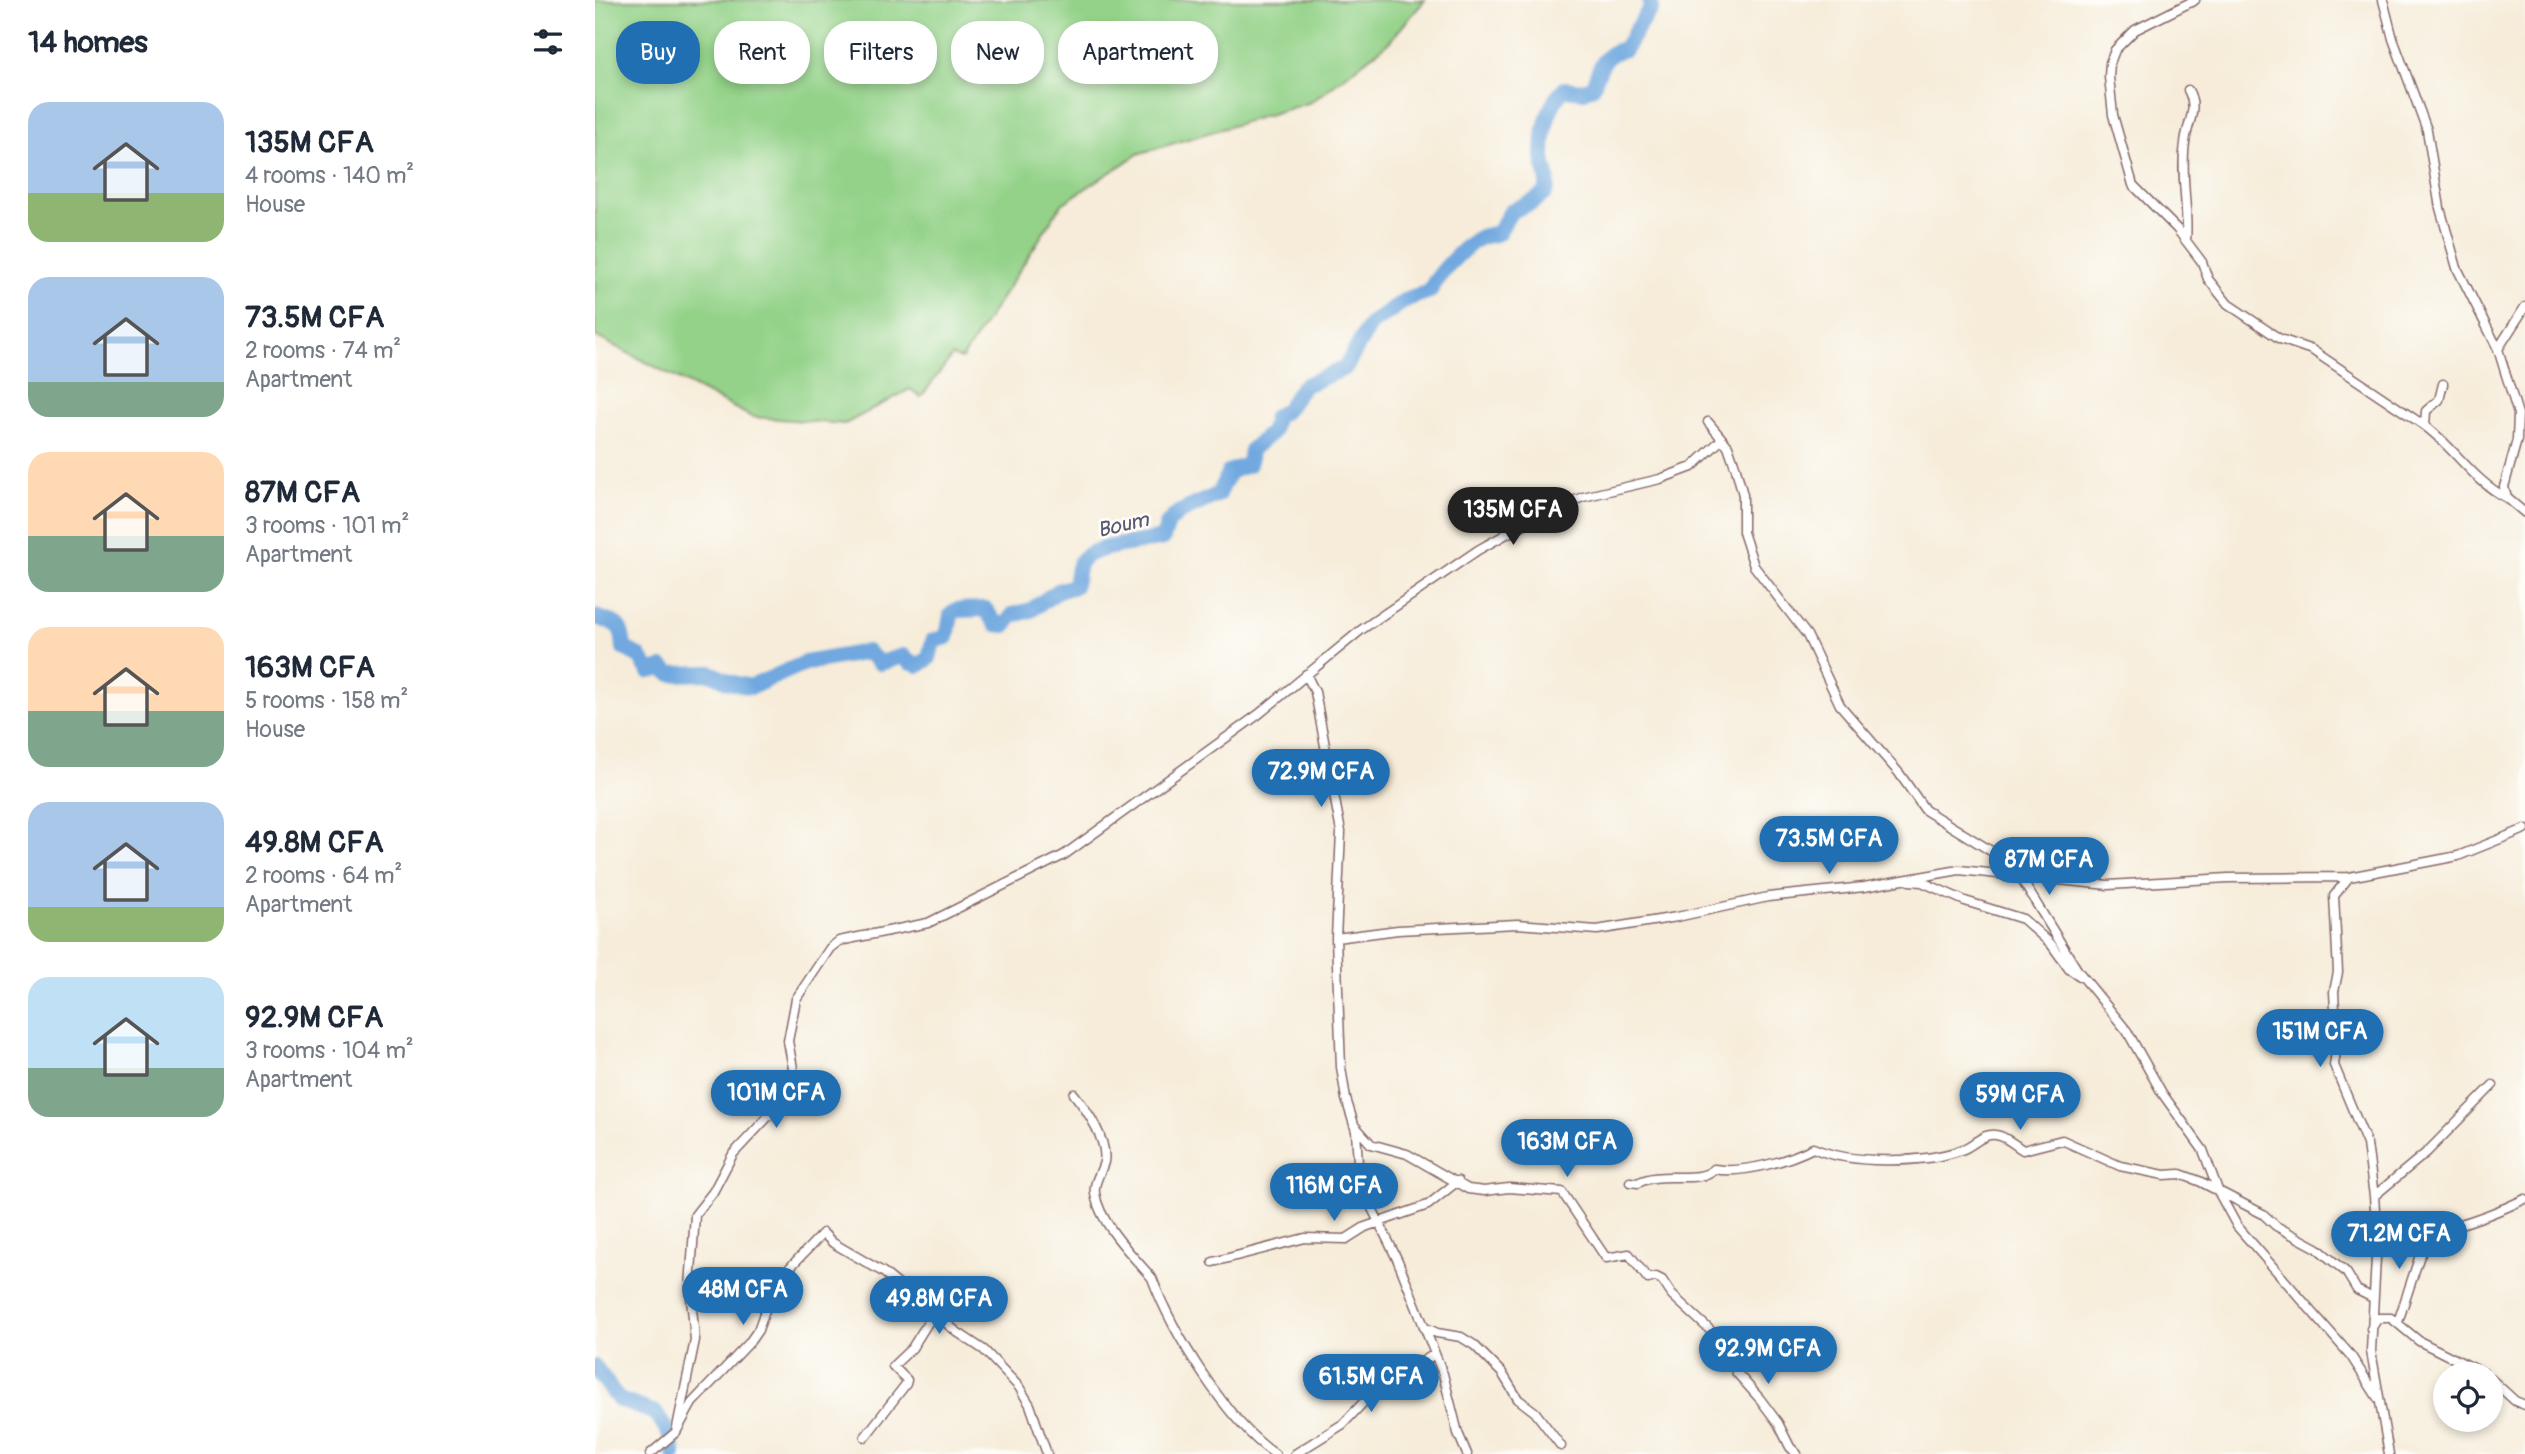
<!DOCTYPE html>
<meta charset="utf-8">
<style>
:root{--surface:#fff;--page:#f2f2f3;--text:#1f2937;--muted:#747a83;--accent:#1f6fb2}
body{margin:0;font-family:Pangolin,sans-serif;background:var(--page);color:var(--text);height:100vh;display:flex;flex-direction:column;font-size:26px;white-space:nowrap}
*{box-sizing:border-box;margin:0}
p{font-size:23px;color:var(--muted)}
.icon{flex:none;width:38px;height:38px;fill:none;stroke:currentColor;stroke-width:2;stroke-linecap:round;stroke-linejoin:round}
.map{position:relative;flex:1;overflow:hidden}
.side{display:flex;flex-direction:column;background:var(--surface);width:595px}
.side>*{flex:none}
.banner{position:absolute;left:21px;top:21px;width:665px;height:63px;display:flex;gap:14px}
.fabs{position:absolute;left:1838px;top:1362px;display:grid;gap:14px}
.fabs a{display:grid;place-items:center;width:70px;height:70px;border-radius:50%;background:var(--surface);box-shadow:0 4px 10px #0003;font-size:35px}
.price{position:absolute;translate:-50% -60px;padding:0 16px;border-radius:24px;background:var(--accent);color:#fff;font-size:23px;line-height:46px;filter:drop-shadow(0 2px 4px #0008)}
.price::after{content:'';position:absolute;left:50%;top:42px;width:21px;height:16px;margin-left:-10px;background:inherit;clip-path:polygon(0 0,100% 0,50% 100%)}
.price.on{background:#222;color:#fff}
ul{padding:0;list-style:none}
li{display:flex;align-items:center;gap:21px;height:175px;padding:0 28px}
li span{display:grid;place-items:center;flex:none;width:196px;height:140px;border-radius:21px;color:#555}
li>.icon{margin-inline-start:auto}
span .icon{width:84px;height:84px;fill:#fffc;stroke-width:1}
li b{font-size:30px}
h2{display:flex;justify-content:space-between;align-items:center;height:84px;padding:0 28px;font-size:30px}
.chip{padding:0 24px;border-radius:28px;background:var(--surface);box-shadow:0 4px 10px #0003;font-size:24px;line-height:63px}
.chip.on{background:var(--accent);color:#fff}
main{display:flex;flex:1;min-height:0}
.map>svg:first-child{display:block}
.green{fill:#93d288;stroke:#6e785a;stroke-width:2}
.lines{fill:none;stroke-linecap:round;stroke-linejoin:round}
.river{stroke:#70a8df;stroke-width:16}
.street-casing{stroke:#866768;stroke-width:11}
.street{stroke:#fff;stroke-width:8}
.labels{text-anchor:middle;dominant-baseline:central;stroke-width:5;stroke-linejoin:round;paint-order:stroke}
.water-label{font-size:21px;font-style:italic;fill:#595673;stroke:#fdfcf7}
</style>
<main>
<section class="side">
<h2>14 homes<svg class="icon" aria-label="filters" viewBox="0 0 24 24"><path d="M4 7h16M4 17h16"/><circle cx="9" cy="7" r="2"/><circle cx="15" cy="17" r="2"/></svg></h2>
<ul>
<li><span style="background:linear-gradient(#a9c7e8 65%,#8fb573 0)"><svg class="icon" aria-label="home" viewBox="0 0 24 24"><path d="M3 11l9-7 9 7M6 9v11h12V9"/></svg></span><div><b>135M CFA</b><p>4 rooms · 140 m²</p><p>House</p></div></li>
<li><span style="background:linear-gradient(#a9c7e8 75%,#7fa58c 0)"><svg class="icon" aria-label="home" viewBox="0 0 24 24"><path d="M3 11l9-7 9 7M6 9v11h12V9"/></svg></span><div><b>73.5M CFA</b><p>2 rooms · 74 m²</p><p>Apartment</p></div></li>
<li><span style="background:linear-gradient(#ffd9b3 60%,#7fa58c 0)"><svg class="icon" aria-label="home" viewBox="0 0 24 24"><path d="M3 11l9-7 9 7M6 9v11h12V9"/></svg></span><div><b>87M CFA</b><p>3 rooms · 101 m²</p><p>Apartment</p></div></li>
<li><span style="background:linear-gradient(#ffd9b3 60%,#7fa58c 0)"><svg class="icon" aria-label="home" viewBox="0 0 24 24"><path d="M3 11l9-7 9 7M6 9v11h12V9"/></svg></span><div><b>163M CFA</b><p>5 rooms · 158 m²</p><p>House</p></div></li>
<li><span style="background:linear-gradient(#a9c7e8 75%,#8fb573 0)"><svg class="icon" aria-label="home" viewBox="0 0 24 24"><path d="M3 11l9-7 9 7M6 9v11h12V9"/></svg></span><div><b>49.8M CFA</b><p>2 rooms · 64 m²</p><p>Apartment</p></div></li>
<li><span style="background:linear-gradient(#bfe0f5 65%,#7fa58c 0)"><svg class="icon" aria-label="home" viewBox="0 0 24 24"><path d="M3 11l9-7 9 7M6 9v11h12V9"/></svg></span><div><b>92.9M CFA</b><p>3 rooms · 104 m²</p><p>Apartment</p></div></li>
</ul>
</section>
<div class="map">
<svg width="1930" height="1454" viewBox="0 0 1930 1454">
<rect width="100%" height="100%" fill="#fdfcf7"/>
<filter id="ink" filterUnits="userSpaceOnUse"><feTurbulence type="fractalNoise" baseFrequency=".0143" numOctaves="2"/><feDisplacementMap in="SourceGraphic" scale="14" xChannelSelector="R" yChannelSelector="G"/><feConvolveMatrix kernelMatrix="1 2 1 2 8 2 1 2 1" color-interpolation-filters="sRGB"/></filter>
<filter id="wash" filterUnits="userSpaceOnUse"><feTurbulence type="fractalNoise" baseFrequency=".00686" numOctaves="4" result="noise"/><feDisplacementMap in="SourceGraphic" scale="28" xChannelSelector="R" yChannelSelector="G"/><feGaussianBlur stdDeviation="1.57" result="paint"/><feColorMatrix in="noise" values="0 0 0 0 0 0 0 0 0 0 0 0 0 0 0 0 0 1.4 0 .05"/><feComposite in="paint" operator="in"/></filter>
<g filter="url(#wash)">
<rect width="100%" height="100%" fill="#f6ecd9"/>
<path class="green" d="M0,0h830l-37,43 -77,59 -173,52 -76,50 -100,155 -10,-3 -31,41 -11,-8 -65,35 -93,-7 -157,-81z"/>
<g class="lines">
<path class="river" d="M0,617c23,7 27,6 29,31l15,8 10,15 13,-3 9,6 40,-1 18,9 22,5 54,-24 62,-11 13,11 23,-7 6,6 10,3 10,-7 4,-17 14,-4 4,-22 5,-5 29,-1 11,15 9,1 8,-10 18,-5 27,-19 16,-5c4,-8 1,-15 7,-25 11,-16 62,-18 82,-23l5,-15 10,-10 41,-19 10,-22 20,-8 2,-14 21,-18 3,-15 11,-7 17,-24 42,-18 25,-43 37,-26 23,-8c6,-15 36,-47 51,-54 5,-2 12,-2 17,-4l13,-22 22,-9 12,-9c7,-16 -2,-23 -2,-38 0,-23 4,-49 21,-66l20,2 9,-5c7,-19 11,-34 32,-37 9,-15 15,-27 26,-41l-1,-8
M0,1367l24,33 37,13 15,23 3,18"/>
</g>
</g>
<g filter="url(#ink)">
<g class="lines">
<g class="street-casing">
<path id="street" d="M1600,0l-60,30 -20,20 -5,13 -1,14 4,38 20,70 44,44 25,33 6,17 20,25 52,35 32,11 113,76c30,22 48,55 82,72
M1788,0l10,39 34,91 13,78 17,60 41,81 20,65 -1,26 -13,47 3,11 18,15
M1591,241c3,-33 -6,-65 -1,-98 2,-21 14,-33 3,-53
M1903,349l27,-42
M1113,422l20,24 8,23 7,26v37l11,34 53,69 33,70 59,68 26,37 87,54 66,107 49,60 35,62 41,57 16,43 18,33 114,130 28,44
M1830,426l1,-15 13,-11 4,-16
M711,674l9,18 26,140 -5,106 5,129 5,32 10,32 2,32 6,29 34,69 45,113 15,59 9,21
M1314,881l13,1 43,19 58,18 28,25 18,25 11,7
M741,938l62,-8 119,-6 80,6 80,-13 91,-20 96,-10 95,-17 149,15 120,-7 121,-1
M479,1094c13,16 34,47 30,68 -3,11 -11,21 -9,31 4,30 38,63 57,85 20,54 75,144 123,176
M759,1125l17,19 36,10 61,35 16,2 25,-3 53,4 44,66 23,-4 19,25 8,-2 6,3 10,15 52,48 12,29 24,27 18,24 12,24 7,7
M1035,1182l8,1c21,-13 61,2 76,-14 30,5 73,-8 99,-21 36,16 110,16 148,2 13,-4 23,-20 39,-14 7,2 16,10 23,14l39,-10 58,26 44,9 16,-1 19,7 64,33 13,12 41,22 29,24 11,18 14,7
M1779,1196l53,-44 66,-67
M1782,1239c51,-3 102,-18 148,-40
M618,1262l92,-24 41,1 19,-12 63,-22 30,-24
M1803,1322l21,-64 14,-27
M829,1327l13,6 24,4 13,8 28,28 16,26 17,13 26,34
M1776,1329l7,-11h13l28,23 66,33
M1895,1378l25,23 10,4
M81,1432l19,-92 -5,-53 5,-72 18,-23 20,-38 46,-49 12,-20 2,-17 -5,-27 8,-42 34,-51 9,-7 89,-18 136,-68 195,-141 102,-84 117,-80 66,-37 39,-16 77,-18 32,-12 29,-27
M270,1437l41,-53 1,-4 -14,-14 19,-18 22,-35
M55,1454l26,-22 16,-29 57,-60 9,-13 17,-47 48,-50 10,10 50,29 74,60 27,18 35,37 11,18 17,49
M700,1454l48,-30 33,-35 59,-35
M1794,1454l-18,-103 6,-112 -3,-43 -7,-52 -33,-79 3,-20 -3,-53 4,-20 -4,-76 15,-19 109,-21 67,-27"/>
</g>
<use href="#street" class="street"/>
</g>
</g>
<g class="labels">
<g class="water-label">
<text transform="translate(528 525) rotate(-13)">Boum</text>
</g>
</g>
</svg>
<div class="fabs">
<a><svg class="icon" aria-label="locate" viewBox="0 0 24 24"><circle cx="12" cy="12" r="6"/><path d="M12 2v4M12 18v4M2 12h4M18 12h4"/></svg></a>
</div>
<b class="price on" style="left:918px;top:547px">135M CFA</b>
<b class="price" style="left:726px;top:809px">72.9M CFA</b>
<b class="price" style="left:1234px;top:876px">73.5M CFA</b>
<b class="price" style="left:1454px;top:897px">87M CFA</b>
<b class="price" style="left:1725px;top:1069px">151M CFA</b>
<b class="price" style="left:181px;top:1130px">101M CFA</b>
<b class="price" style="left:1425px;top:1132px">59M CFA</b>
<b class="price" style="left:972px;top:1179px">163M CFA</b>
<b class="price" style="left:739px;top:1223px">116M CFA</b>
<b class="price" style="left:1804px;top:1271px">71.2M CFA</b>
<b class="price" style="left:148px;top:1327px">48M CFA</b>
<b class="price" style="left:344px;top:1336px">49.8M CFA</b>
<b class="price" style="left:1173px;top:1386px">92.9M CFA</b>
<b class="price" style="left:776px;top:1414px">61.5M CFA</b>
<div class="banner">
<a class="chip on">Buy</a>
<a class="chip">Rent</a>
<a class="chip">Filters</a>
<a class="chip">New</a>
<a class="chip">Apartment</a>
</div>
</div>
</main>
